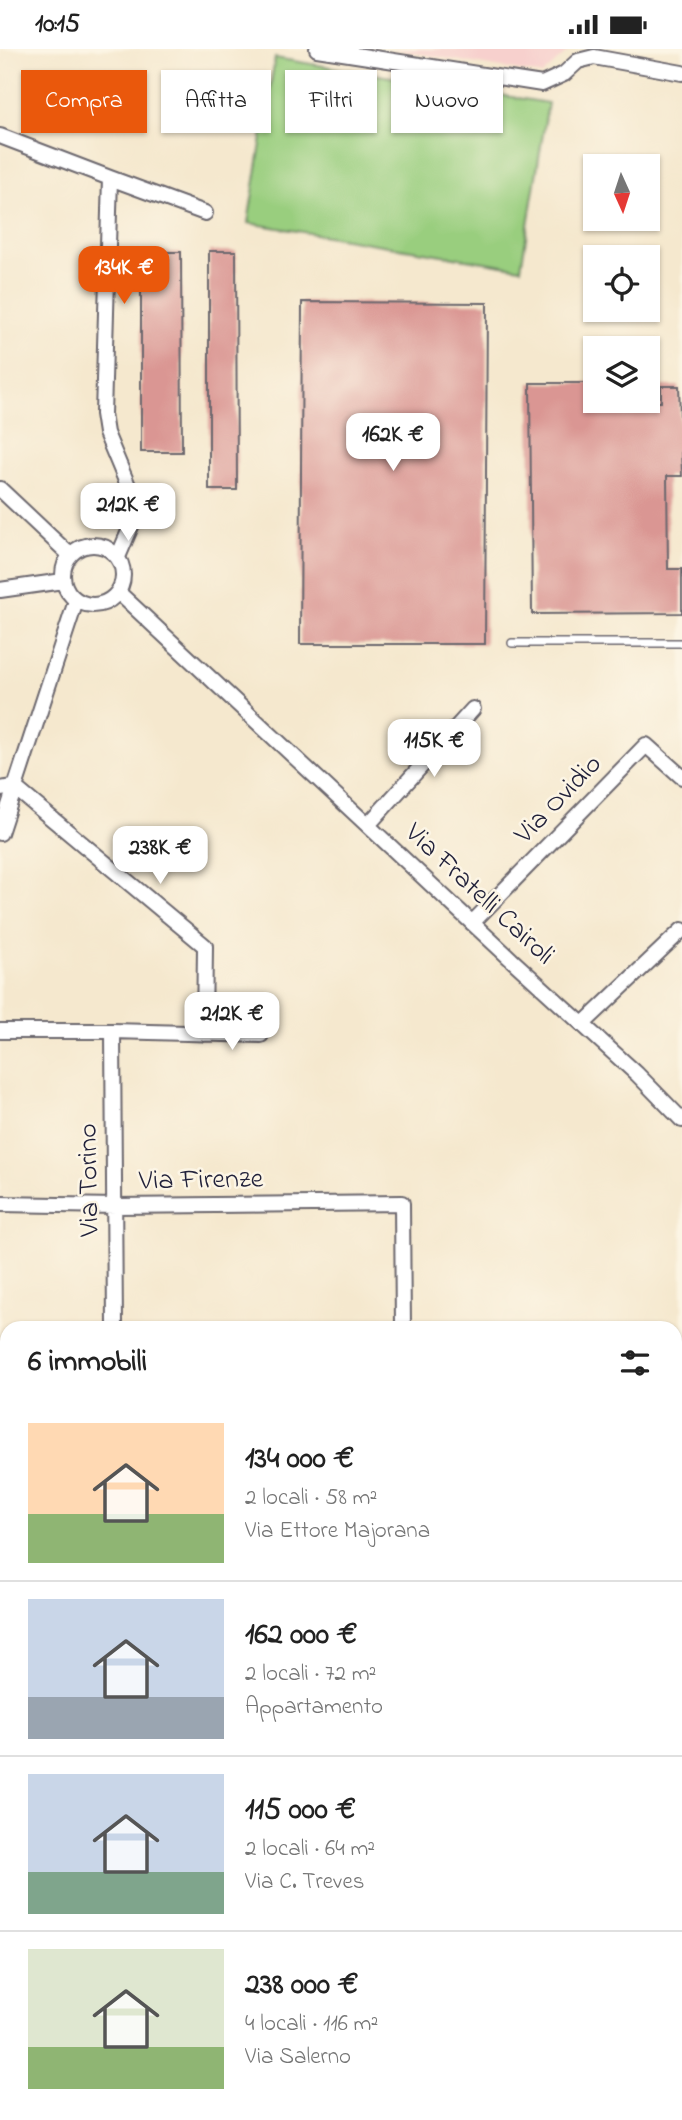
<!DOCTYPE html>
<html lang="it">
<meta charset="utf-8">
<style>
:root{--surface:#fff;--page:#f6f6f6;--text:#222;--muted:#767676;--line:#e0e0e0;--accent:#ea580c}
body{margin:0;font-family:"Indie Flower",sans-serif;background:var(--page);color:var(--text);height:100vh;display:flex;flex-direction:column;font-size:26px;white-space:nowrap}
*{box-sizing:border-box;margin:0}
p{font-size:23px;color:var(--muted)}
.icon{flex:none;width:38px;height:38px;fill:none;stroke:currentColor;stroke-width:2;stroke-linecap:round;stroke-linejoin:round}
.map{position:relative;flex:1;overflow:hidden}
.drawer{position:absolute;left:0px;top:1272px;width:682px;height:800px;display:flex;flex-direction:column;background:var(--surface);border-radius:21px 21px 0 0;box-shadow:0 2px 5px #0004}
.drawer>*{flex:none}
.top-card{position:absolute;left:21px;top:21px;width:640px;height:63px;display:flex;gap:14px}
.needle{width:46px;rotate:177deg}
.tools{position:absolute;left:583px;top:105px;display:grid;gap:14px}
.tools a{display:grid;place-items:center;width:77px;height:77px;border-radius:0px;background:var(--surface);box-shadow:0 2px 5px #0004;font-size:35px}
.price{position:absolute;translate:-50% -60px;padding:0 16px;border-radius:14px;background:#fff;color:#222;font-size:23px;line-height:46px;filter:drop-shadow(0 2px 4px #0008)}
.price::after{content:'';position:absolute;left:50%;top:42px;width:21px;height:16px;margin-left:-10px;background:inherit;clip-path:polygon(0 0,100% 0,50% 100%)}
.price.current{background:var(--accent);color:#fff}
ul{padding:0;list-style:none}
li{display:flex;align-items:center;gap:21px;height:175px;padding:0 28px}
li+li{border-top:2px solid var(--line)}
li span{display:grid;place-items:center;flex:none;width:196px;height:140px;border-radius:0px;color:#555}
li>.icon{margin-inline-start:auto}
span .icon{width:84px;height:84px;fill:#fffc;stroke-width:1}
li b{font-size:30px}
h2{display:flex;justify-content:space-between;align-items:center;height:84px;padding:0 28px;font-size:30px}
.pill{padding:0 24px;border-radius:0px;background:var(--surface);box-shadow:0 2px 5px #0004;font-size:24px;line-height:63px}
.pill.current{background:var(--accent);color:#fff}
.status{display:flex;justify-content:space-between;align-items:center;height:49px;padding:0 35px;background:var(--surface);direction:ltr}
.status svg{height:19px;fill:currentColor}
.map>svg:first-child{display:block}
.built{fill:#f7d0cd}
.grass{fill:url(#grass-dots);stroke:#5e785c;stroke-width:2}
.green{fill:#99ce7e;stroke:#5e785c;stroke-width:2}
.building{fill:#da9693}
.lines{fill:none;stroke-linecap:round;stroke-linejoin:round}
.service-casing{stroke:#6c676e;stroke-width:10}
.minor-casing{stroke:#6c676e;stroke-width:18}
.tertiary-casing{stroke:#6c676e;stroke-width:21}
.service{stroke:#fff;stroke-width:7}
.minor{stroke:#fff;stroke-width:14}
.tertiary{stroke:#fff;stroke-width:18}
.labels{text-anchor:middle;dominant-baseline:central;stroke-width:5;stroke-linejoin:round;paint-order:stroke}
.street-label{font-size:28px;fill:#22223b;stroke:#fcf5e5}
</style>
<div class="status"><b>10:15</b><svg viewBox="0 0 49 12"><path d="M0 12V9h3v3zM5 12V6h3v6zM10 12V3h3v9zM15 12V0h3v12zM26 1h20v11H26zM47 4h2v5h-2z"/></svg></div>
<div class="map">
<svg width="682" height="2071" viewBox="0 0 682 2071">
<defs>
<pattern id="grass-dots" width="8" height="8" patternUnits="userSpaceOnUse" patternTransform="scale(1.75)"><rect width="8" height="8" fill="#99ce7e"/><path d="M2 2h.1M6 6h.1" fill="none" stroke="#84b16e" stroke-width="1.8" stroke-linecap="round"/></pattern>
</defs>
<rect width="100%" height="100%" fill="#fcf5e5"/>
<filter id="ink" filterUnits="userSpaceOnUse"><feTurbulence type="fractalNoise" baseFrequency=".0143" numOctaves="2"/><feDisplacementMap in="SourceGraphic" scale="14" xChannelSelector="R" yChannelSelector="G"/><feConvolveMatrix kernelMatrix="1 2 1 2 8 2 1 2 1" color-interpolation-filters="sRGB"/></filter>
<filter id="wash" filterUnits="userSpaceOnUse"><feTurbulence type="fractalNoise" baseFrequency=".00686" numOctaves="4" result="noise"/><feDisplacementMap in="SourceGraphic" scale="28" xChannelSelector="R" yChannelSelector="G"/><feGaussianBlur stdDeviation="1.57" result="paint"/><feColorMatrix in="noise" values="0 0 0 0 0 0 0 0 0 0 0 0 0 0 0 0 0 1.4 0 .05"/><feComposite in="paint" operator="in"/></filter>
<g filter="url(#wash)">
<rect width="100%" height="100%" fill="#f5e8ce"/>
<path class="built" d="M392,0h179l-29,26z"/>
<path class="grass" d="M115,2065h172l-6,6h-167z"/>
<path class="green" d="M275,9l273,45 -27,165 -273,-45z"/>
<g id="blocks">
<path class="building" d="M209,202h27l1,239h-28z
M141,203h40l1,200h-41z
M302,253l185,1 -2,341h-185z
M530,334h65v18l37,1h29v-16h18l3,90h-15l1,93h14v44l-150,1z"/>
</g>
</g>
<g filter="url(#ink)">
<use href="#blocks" fill-opacity="0" stroke="#6c676e" stroke-width="2"/>
<g class="lines">
<g class="service-casing">
<path id="service" d="M512,594h170"/>
</g>
<g class="minor-casing">
<path id="minor" d="M317,0l225,35 22,-10 14,-13 16,-4 88,16
M0,87l110,42 -7,236 3,19 28,67 1,17 -17,40
M110,129l95,35
M0,440l70,66
M63 526a30 30 0 1 1 60 0a30 30 0 1 1-60 0Z
M0,541l63,-9
M118,543l396,370 123,112 45,46
M0,740l14,-2 191,159 -1,88
M368,776l105,-116
M0,784l76,-232
M472,874l174,-178 36,32
M583,975l99,-94
M0,982h113l148,4
M113,982l2,297
M0,1155l116,2 286,-3 1,125
M0,1678h7
M676,1685h6
M103,2071v-6
M301,2071l6,-6"/>
</g>
<g class="tertiary-casing">
<path id="tertiary" d="M676,1964l6,-5
M552,2071l7,-6"/>
</g>
<use href="#service" class="service"/>
<use href="#minor" class="minor"/>
<use href="#tertiary" class="tertiary"/>
</g>
</g>
<g class="labels">
<g class="street-label">
<text transform="translate(559 751) rotate(-46)">Via Ovidio</text>
<text transform="translate(479 846) rotate(43)">Via Fratelli Cairoli</text>
<text transform="translate(90 1131) rotate(-91)">Via Torino</text>
<text transform="translate(201 1132) rotate(-1)">Via Firenze</text>
</g>
</g>
</svg>
<div class="tools">
<a><svg class="needle" viewBox="-14 -14 28 28"><path d="M0-13l5 13h-10z" fill="#e53935"/><path d="M0 13l5-13h-10z" fill="#767676"/></svg></a>
<a><svg class="icon" aria-label="locate" viewBox="0 0 24 24"><circle cx="12" cy="12" r="6"/><path d="M12 2v4M12 18v4M2 12h4M18 12h4"/></svg></a>
<a><svg class="icon" aria-label="layers" viewBox="0 0 24 24"><path d="M12 4l9 5-9 5-9-5zM3 14l9 5 9-5"/></svg></a>
</div>
<b class="price current" style="left:124px;top:257px">134K €</b>
<b class="price" style="left:393px;top:424px">162K €</b>
<b class="price" style="left:128px;top:494px">212K €</b>
<b class="price" style="left:434px;top:730px">115K €</b>
<b class="price" style="left:160px;top:837px">238K €</b>
<b class="price" style="left:232px;top:1003px">212K €</b>
<div class="top-card">
<a class="pill current">Compra</a>
<a class="pill">Affitta</a>
<a class="pill">Filtri</a>
<a class="pill">Nuovo</a>
</div>
<section class="drawer">
<h2>6 immobili<svg class="icon" aria-label="filters" viewBox="0 0 24 24"><path d="M4 7h16M4 17h16"/><circle cx="9" cy="7" r="2"/><circle cx="15" cy="17" r="2"/></svg></h2>
<ul>
<li><span style="background:linear-gradient(#ffd9b3 65%,#8fb573 0)"><svg class="icon" aria-label="home" viewBox="0 0 24 24"><path d="M3 11l9-7 9 7M6 9v11h12V9"/></svg></span><div><b>134 000 €</b><p>2 locali · 58 m²</p><p>Via Ettore Majorana</p></div></li>
<li><span style="background:linear-gradient(#c9d6e8 70%,#9aa5b1 0)"><svg class="icon" aria-label="home" viewBox="0 0 24 24"><path d="M3 11l9-7 9 7M6 9v11h12V9"/></svg></span><div><b>162 000 €</b><p>2 locali · 72 m²</p><p>Appartamento</p></div></li>
<li><span style="background:linear-gradient(#c9d6e8 70%,#7fa58c 0)"><svg class="icon" aria-label="home" viewBox="0 0 24 24"><path d="M3 11l9-7 9 7M6 9v11h12V9"/></svg></span><div><b>115 000 €</b><p>2 locali · 64 m²</p><p>Via C. Treves</p></div></li>
<li><span style="background:linear-gradient(#dfe7d0 70%,#8fb573 0)"><svg class="icon" aria-label="home" viewBox="0 0 24 24"><path d="M3 11l9-7 9 7M6 9v11h12V9"/></svg></span><div><b>238 000 €</b><p>4 locali · 116 m²</p><p>Via Salerno</p></div></li>
</ul>
</section>
</div>
